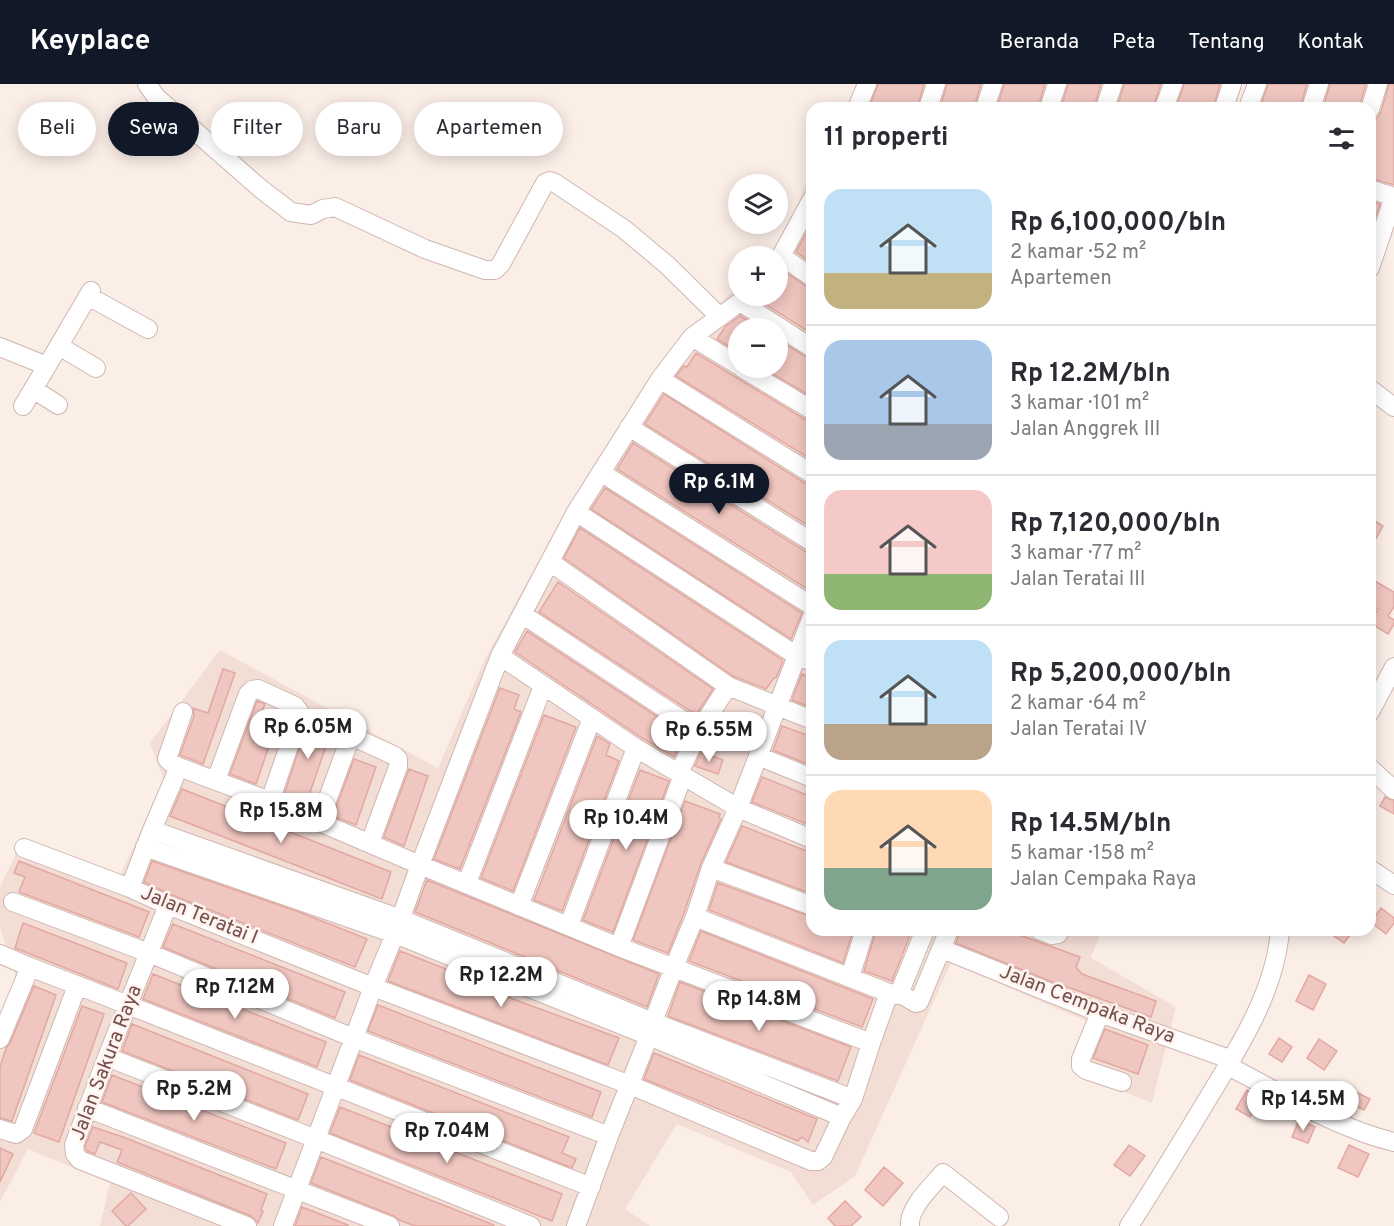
<!DOCTYPE html>
<html lang="id">
<meta charset="utf-8">
<style>
:root{--surface:#fff;--page:#f2f2f3;--text:#2b2b33;--muted:#7c7c81;--line:#e1e1e2;--accent:#111827}
body{margin:0;font-family:Overpass,sans-serif;background:var(--page);color:var(--text);height:100vh;display:flex;flex-direction:column;font-size:22px;white-space:nowrap}
*{box-sizing:border-box;margin:0}
p{font-size:20px;color:var(--muted)}
.icon{flex:none;width:33px;height:33px;fill:none;stroke:currentColor;stroke-width:2;stroke-linecap:round;stroke-linejoin:round}
.map{position:relative;flex:1;overflow:hidden}
.sheet{position:absolute;left:806px;top:18px;width:570px;height:834px;display:flex;flex-direction:column;background:var(--surface);border-radius:18px;box-shadow:0 3px 15px #0003}
.sheet>*{flex:none}
.top-card{position:absolute;left:18px;top:18px;width:570px;height:54px;display:flex;gap:12px}
.fabs{position:absolute;left:728px;top:90px;display:grid;gap:12px}
.fabs a{display:grid;place-items:center;width:60px;height:60px;border-radius:50%;background:var(--surface);box-shadow:0 3px 15px #0003;font-size:30px}
.price{position:absolute;translate:-50% -51px;padding:0 14px;border-radius:21px;background:#fff;color:#222;font-size:20px;line-height:39px;filter:drop-shadow(0 2px 3px #0008)}
.price::after{content:'';position:absolute;left:50%;top:36px;width:18px;height:14px;margin-left:-9px;background:inherit;clip-path:polygon(0 0,100% 0,50% 100%)}
.price.on{background:var(--accent);color:#fff}
ul{padding:0;list-style:none}
li{display:flex;align-items:center;gap:18px;height:150px;padding:0 18px}
li+li{border-top:2px solid var(--line)}
li span{display:grid;place-items:center;flex:none;width:168px;height:120px;border-radius:18px;color:#555}
li>.icon{margin-inline-start:auto}
span .icon{width:72px;height:72px;fill:#fffc;stroke-width:1}
li b{font-size:26px}
h2{display:flex;justify-content:space-between;align-items:center;height:72px;padding:0 18px;font-size:26px}
.chip{padding:0 21px;border-radius:27px;background:var(--surface);box-shadow:0 3px 15px #0003;font-size:21px;line-height:54px}
.chip.on{background:var(--accent);color:#fff}
header{display:flex;align-items:center;gap:36px;box-sizing:border-box;height:84px;padding:0 30px;background:var(--accent);color:#fff}
header strong{font-size:28px}
nav{display:flex;gap:33px;margin-inline-start:auto;font-size:21px}
.map>svg:first-child{display:block}
.residential{fill:#f3ded6;fill-rule:evenodd}
.building{fill:#f0c6c0;stroke:#e2a8a1;stroke-width:1.5}
.lines{fill:none;stroke-linecap:round;stroke-linejoin:round}
.minor-casing{stroke:#cfb6b0;stroke-width:20}
.minor{stroke:#fff;stroke-width:18}
.labels{text-anchor:middle;dominant-baseline:central;stroke-width:5;stroke-linejoin:round;paint-order:stroke}
.street-label{font-size:20px;fill:#74504c;stroke:#fef3ee}
</style>
<header>
<strong>Keyplace</strong>
<nav><a>Beranda</a><a>Peta</a><a>Tentang</a><a>Kontak</a></nav>
</header>
<div class="map">
<svg width="1394" height="1142" viewBox="0 0 1394 1142">
<rect width="100%" height="100%" fill="#fbeee7"/>
<path class="residential" d="M811,87l1,759h290l-11,28 85,49 -24,96 -79,-32 15,-49 -137,-59 -96,213 -42,29 -22,-33 -114,-48 -52,85 25,17h-550l10,-43 -82,-34 -28,53v-185l16,-40 -16,-49v-41l20,-42 98,35 46,-100 -14,-37 70,-93 218,118 47,-109 71,-130 130,-192 52,-51v10h39v-40h-9l15,-15zM738,244h39v40h-39z"/>
<path class="building" d="M878,0h46l-7,24h-48z
M947,0h34l-7,24h-34z
M1004,0h41l-7,24h-41z
M1068,0h33l-7,24h-33z
M1124,0h37l-8,24h-36z
M1184,0h36l-7,24h-37z
M1268,0h39l-7,24h-40z
M1330,0h36l-7,24h-36z
M1389,0h5v101l-24,-7v-52l2,-6 5,-2 4,-6z
M1370,117l10,3 -10,30z
M812,139v40l-16,-11z
M782,186l24,16 6,2v46l-55,-35 2,-3h18v-25z
M740,232l21,12h-23v24l-21,-13 8,-12z
M777,255l29,18 6,2v38l-49,-29h14z
M696,269l110,67 6,1v39l-136,-84 8,-10 3,1z
M664,310l142,90 6,1v43l-167,-104z
M633,359l173,109 6,1v39l-195,-123z
M605,404l197,125 -11,26 -200,-130z
M1370,434l13,8 -13,23z
M580,444l201,131 2,2 -7,17h-2l-8,11 -33,-13 -169,-118z
M1373,496l21,12v15l-6,9 6,4v4l-6,10 -18,-11 8,-14 -8,-5v-19z
M558,498l155,107 -17,26 -157,-103z
M527,547l158,104 -11,22 -32,-19 -127,-86z
M223,585l12,4 -32,91 -23,-9 14,-39 -1,-8 15,5z
M802,590l10,4v30l-20,-8z
M500,604l19,7 -5,14 7,3 -61,157 -26,-10z
M257,617l8,3 -3,7 17,6 -23,67 -26,-10z
M544,631l32,12 -63,164 -32,-13z
M310,632l23,10 -27,78 -22,-9z
M782,642l30,11v29l-39,-16z
M597,652l13,8 -4,11 13,6 -57,150 -28,-11z
M701,668l22,8 -5,14 -23,-8z
M354,675l22,8 -20,58 -23,-9z
M409,685l19,7 -24,70 -20,-9z
M640,686l29,11 -56,151 -30,-12z
M762,693l50,20v29l-60,-24z
M182,705l209,83 -9,27 -212,-83z
M1385,713l9,4v13l-14,-8z
M685,717l35,13 -1,4 2,1 -20,44 -17,50 -16,40 -35,-13z
M742,742l70,27v41l-86,-32z
M19,777l130,51 -10,25 -120,-45 6,-15 -11,-4z
M152,777l147,51 68,27 -12,28 -183,-72 -28,-13z
M427,796l232,94 -12,33 -232,-95z
M718,799l94,34v13h41l-10,33 -134,-53z
M1381,824l13,10v5l-8,11 -15,-12z
M23,839l104,40 -9,26 -103,-41z
M173,840l172,68 -10,26 -172,-71z
M876,846h36l-20,51 -28,-10z
M960,846h46l74,27 -4,10 6,7 74,27 -5,16 -106,-38 -89,-36z
M1325,846h29l-10,13z
M701,847l172,68 -11,28 -173,-66z
M400,867l79,31 34,17 106,39 -11,27 -220,-84z
M153,890l173,68 -9,25 -174,-68z
M1309,891l17,9 -13,26 -17,-9z
M680,898l171,65 -13,34 -170,-65z
M34,902l22,9 -44,126 -12,-3v-51l6,-19 4,-5z
M378,921l223,87 -9,25 -224,-86z
M82,922l22,8 -45,128 -25,-9z
M132,940l176,70 -10,26 -176,-69z
M1105,945l43,16 -10,29 -45,-16z
M1279,954l13,9 -10,15 -13,-8z
M1319,955l18,12 -13,19 -17,-12z
M654,969l163,66 -9,23 -6,-5 -4,4 -154,-62z
M359,971l210,82 -7,16 14,6 -4,9 -222,-88z
M112,991l174,68 -10,26 -174,-67z
M1247,1006l14,8 -11,19 -14,-8z
M1352,1006l18,9 -6,11 -17,-8z
M340,1023l222,87 -10,27 -222,-88z
M1299,1036l16,7 -7,16 -16,-6z
M93,1043l30,10 144,57 -6,16 2,1 -5,12 -7,-7 -134,-54 5,-12 -22,-8 -5,12 -8,-3 -2,-5z
M1129,1061l16,11 -15,20 -16,-11z
M1349,1061l20,9 -11,23 -20,-9z
M0,1064l13,6 -13,28z
M321,1073l173,68v1h-79l-16,-6 -5,-4 -83,-33z
M884,1083l19,16 -20,23 -18,-16z
M131,1109l15,16 -18,17h-2l-14,-15z
M845,1117l16,16 -10,9h-16l-7,-8z
M302,1123l46,18v1h-53z"/>
<g class="lines">
<g class="minor-casing">
<path id="minor" d="M147,0l9,13 105,92 30,23 20,3 12,-6 12,-2 90,42 60,21h10l6,-6 44,-81 5,-2 5,2 69,46 43,36 53,52
M857,24l10,-24
M928,24l8,-24
M985,24l8,-24
M1049,24l8,-24
M1105,24l8,-24
M1164,24l9,-24
M1224,24l8,-24
M1248,24l9,-24
M1311,24l8,-24
M1370,25l8,-25
M1370,105l24,8 -24,71
M781,172l31,21
M777,176l4,-4 31,-57
M88,212l60,33
M740,218l72,46
M692,253l46,28
M59,262l37,22
M0,263l47,19 44,-75
M742,284l70,42
M660,295l152,95
M33,305l25,16
M1370,305l24,18
M23,322l24,-40
M629,343l183,115
M602,389l210,133
M576,428l221,144 15,6
M550,478l178,124 84,34
M522,530l177,117
M500,572l136,92 102,60 74,31
M183,628l-16,47 3,3 9,5 91,34 150,64 199,82 252,96
M1370,628l24,-45
M758,672l54,22
M1370,684l24,22
M679,689l20,-42 29,-45
M216,696l32,-86 4,-4 6,-1 37,17 4,5v6l-29,84
M319,738l29,-78 4,-5h6l37,17 3,3v8l-28,76
M152,746l249,89 252,103 200,77
M145,763l250,87 254,102 193,81
M24,764l106,40 38,17 200,80 262,100 181,76h7l5,-4 19,-40 11,-18 18,-56 18,-50 13,2 14,8 3,-1 30,-72
M711,784l101,38
M1370,785l24,16
M467,799l76,-197
M130,804l22,-58 27,-63
M13,818l136,51 202,84 258,99
M168,821l-61,152 -33,88 1,9 5,6 167,66
M519,822l73,-188
M695,833l194,76
M569,841l67,-177
M1039,846l13,5 6,-1 2,-4
M619,863l64,-172
M942,865l158,64 132,47
M0,870l30,13 98,38 463,182
M850,893l15,-47
M899,910l26,-64
M1100,929l-19,46v7l5,4 36,12
M0,955l30,-72
M107,973l209,82 215,87
M1228,982c53,27 108,62 166,76
M87,1024l303,118
M0,1045l16,5 7,-5 54,-143
M283,1142l71,-188 19,-51 22,-53 25,-69 80,-209 76,-144 84,-133 32,-42 48,-35 6,-6
M576,1142l33,-90 40,-100 4,-14 21,-55 21,-50 16,-49 27,-60 74,-191
M910,1142c-2,-18 22,-40 33,-53l56,44
M1129,1142c26,-40 50,-80 75,-121 32,-53 71,-111 76,-175"/>
</g>
<use href="#minor" class="minor"/>
</g>
<g class="labels">
<g class="street-label">
<text transform="translate(199 832) rotate(22)">Jalan Teratai I</text>
<text transform="translate(1087 921) rotate(21)">Jalan Cempaka Raya</text>
<text transform="translate(107 979) rotate(-69)">Jalan Sakura Raya</text>
</g>
</g>
</svg>
<div class="fabs">
<a><svg class="icon" aria-label="layers" viewBox="0 0 24 24"><path d="M12 4l9 5-9 5-9-5zM3 14l9 5 9-5"/></svg></a>
<a>+</a>
<a>−</a>
</div>
<b class="price on" style="left:719px;top:431px">Rp 6.1M</b>
<b class="price" style="left:308px;top:676px">Rp 6.05M</b>
<b class="price" style="left:709px;top:679px">Rp 6.55M</b>
<b class="price" style="left:281px;top:760px">Rp 15.8M</b>
<b class="price" style="left:626px;top:767px">Rp 10.4M</b>
<b class="price" style="left:501px;top:924px">Rp 12.2M</b>
<b class="price" style="left:235px;top:936px">Rp 7.12M</b>
<b class="price" style="left:759px;top:948px">Rp 14.8M</b>
<b class="price" style="left:194px;top:1038px">Rp 5.2M</b>
<b class="price" style="left:1303px;top:1048px">Rp 14.5M</b>
<b class="price" style="left:447px;top:1080px">Rp 7.04M</b>
<div class="top-card">
<a class="chip">Beli</a>
<a class="chip on">Sewa</a>
<a class="chip">Filter</a>
<a class="chip">Baru</a>
<a class="chip">Apartemen</a>
</div>
<section class="sheet">
<h2>11 properti<svg class="icon" aria-label="filters" viewBox="0 0 24 24"><path d="M4 7h16M4 17h16"/><circle cx="9" cy="7" r="2"/><circle cx="15" cy="17" r="2"/></svg></h2>
<ul>
<li><span style="background:linear-gradient(#bfe0f5 70%,#c2b280 0)"><svg class="icon" aria-label="home" viewBox="0 0 24 24"><path d="M3 11l9-7 9 7M6 9v11h12V9"/></svg></span><div><b>Rp 6,100,000/bln</b><p>2 kamar · 52 m²</p><p>Apartemen</p></div></li>
<li><span style="background:linear-gradient(#a9c7e8 70%,#9aa5b1 0)"><svg class="icon" aria-label="home" viewBox="0 0 24 24"><path d="M3 11l9-7 9 7M6 9v11h12V9"/></svg></span><div><b>Rp 12.2M/bln</b><p>3 kamar · 101 m²</p><p>Jalan Anggrek III</p></div></li>
<li><span style="background:linear-gradient(#f6c9c9 70%,#8fb573 0)"><svg class="icon" aria-label="home" viewBox="0 0 24 24"><path d="M3 11l9-7 9 7M6 9v11h12V9"/></svg></span><div><b>Rp 7,120,000/bln</b><p>3 kamar · 77 m²</p><p>Jalan Teratai III</p></div></li>
<li><span style="background:linear-gradient(#bfe0f5 70%,#b9a48a 0)"><svg class="icon" aria-label="home" viewBox="0 0 24 24"><path d="M3 11l9-7 9 7M6 9v11h12V9"/></svg></span><div><b>Rp 5,200,000/bln</b><p>2 kamar · 64 m²</p><p>Jalan Teratai IV</p></div></li>
<li><span style="background:linear-gradient(#ffd9b3 65%,#7fa58c 0)"><svg class="icon" aria-label="home" viewBox="0 0 24 24"><path d="M3 11l9-7 9 7M6 9v11h12V9"/></svg></span><div><b>Rp 14.5M/bln</b><p>5 kamar · 158 m²</p><p>Jalan Cempaka Raya</p></div></li>
</ul>
</section>
</div>
